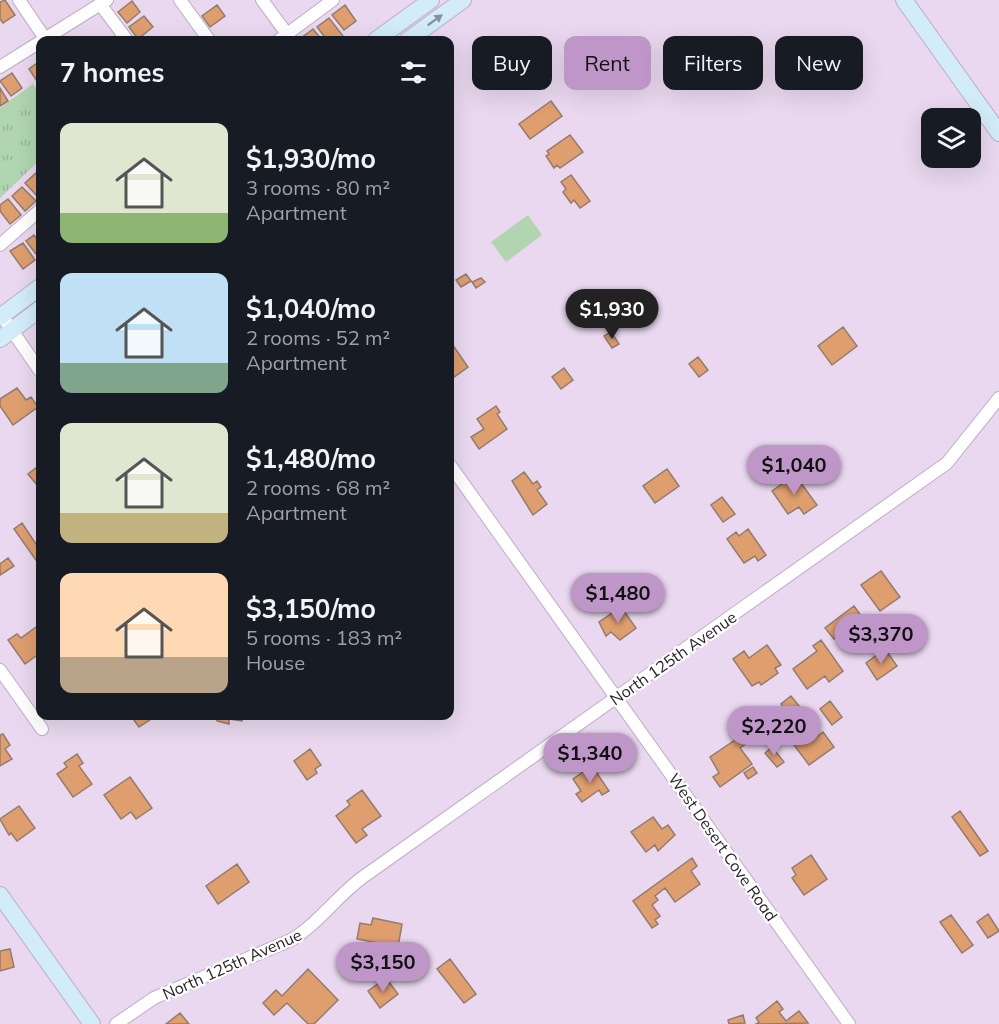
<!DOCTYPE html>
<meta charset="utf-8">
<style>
:root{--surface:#171b24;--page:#20242c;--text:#f1f3f6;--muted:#9ea1a6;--accent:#be96c8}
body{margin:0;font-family:Mulish,sans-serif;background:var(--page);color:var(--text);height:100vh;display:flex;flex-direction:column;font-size:22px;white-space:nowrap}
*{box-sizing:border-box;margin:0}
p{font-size:20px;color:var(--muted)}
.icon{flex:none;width:33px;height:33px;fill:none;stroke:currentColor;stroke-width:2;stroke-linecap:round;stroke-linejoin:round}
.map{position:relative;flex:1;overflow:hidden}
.side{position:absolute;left:36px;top:36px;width:418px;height:684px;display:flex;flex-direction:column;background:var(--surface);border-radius:12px;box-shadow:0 6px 24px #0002}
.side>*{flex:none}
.guide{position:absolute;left:472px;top:36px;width:436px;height:54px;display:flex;gap:12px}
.tools{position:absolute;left:921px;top:108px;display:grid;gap:12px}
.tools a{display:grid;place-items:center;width:60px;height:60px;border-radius:12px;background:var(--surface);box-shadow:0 6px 24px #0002;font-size:30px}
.price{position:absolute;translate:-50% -51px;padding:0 14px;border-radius:21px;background:var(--accent);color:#111;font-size:20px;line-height:39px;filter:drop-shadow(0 2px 3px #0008)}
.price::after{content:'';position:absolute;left:50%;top:36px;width:18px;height:14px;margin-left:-9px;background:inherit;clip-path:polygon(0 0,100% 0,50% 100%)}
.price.selected{background:#222;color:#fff}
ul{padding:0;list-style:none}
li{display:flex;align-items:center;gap:18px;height:150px;padding:0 24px}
li span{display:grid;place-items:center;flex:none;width:168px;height:120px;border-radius:12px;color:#555}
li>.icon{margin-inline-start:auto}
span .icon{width:72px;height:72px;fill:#fffc;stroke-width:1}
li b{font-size:26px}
h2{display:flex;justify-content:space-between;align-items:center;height:72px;padding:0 24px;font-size:26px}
.pill{padding:0 21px;border-radius:12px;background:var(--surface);box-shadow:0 6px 24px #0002;font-size:21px;line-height:54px}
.pill.selected{background:var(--accent);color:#111}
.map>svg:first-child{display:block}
.grass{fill:url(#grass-tufts)}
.garden{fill:#b0d5b0}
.building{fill:#df9e6e;stroke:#937c6d;stroke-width:1.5}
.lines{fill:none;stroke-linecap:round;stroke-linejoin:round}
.street-casing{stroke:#bfadc3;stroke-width:14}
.secondary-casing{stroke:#bfadc3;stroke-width:18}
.street{stroke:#fff;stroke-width:12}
.secondary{stroke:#d2ecfa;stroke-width:16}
.oneway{fill:#86919d}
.labels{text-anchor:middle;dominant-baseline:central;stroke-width:4.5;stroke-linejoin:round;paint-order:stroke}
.street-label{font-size:16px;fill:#29222b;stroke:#fff}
</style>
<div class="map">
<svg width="999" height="1024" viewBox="0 0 999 1024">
<defs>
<pattern id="grass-tufts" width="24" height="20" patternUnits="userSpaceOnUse" patternTransform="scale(1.5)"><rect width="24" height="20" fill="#b0d5b0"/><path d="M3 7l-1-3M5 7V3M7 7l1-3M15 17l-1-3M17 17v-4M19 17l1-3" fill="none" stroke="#97b798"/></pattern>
</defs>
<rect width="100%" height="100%" fill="#e9d8ef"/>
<path class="grass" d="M33,84l7,10v66l-40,38v-90z"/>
<path class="garden" d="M528,215l14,20 -36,27 -15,-20z"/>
<path class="building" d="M5,0l10,15 -12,8 -3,-4v-17z
M132,1l8,11 -13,11 -9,-11z
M217,5l8,11 -15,11 -8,-11z
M345,5l11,16 -12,9 -12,-15z
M144,16l9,11 -15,12 -9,-12z
M329,18l14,18 -6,4h-10l-10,-13z
M313,29l9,11h-19l-2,-2z
M40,61v17l-3,3 -8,-12z
M12,73l10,15 -11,8 -11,-15z
M0,88l8,13 -8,5z
M551,101l11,15 -32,23 -11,-15z
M570,135l13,17 -23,16 -3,-3 -3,3 -8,-12 3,-2 -2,-3z
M36,173l4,6 -1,19 -14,-15z
M571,175l19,26 -10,7 -6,-8 -3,3 -8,-11 3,-3 -5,-7z
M22,187l14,14 -11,10 -13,-15z
M8,199l13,16 -11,9 -10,-13v-6z
M34,235l6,8v8l-4,3 -10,-13z
M23,243l12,17 -12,9 -13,-18z
M466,274l5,7 -10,6 -5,-7z
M481,278l4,4 -9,6 -4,-6z
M581,297l5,7 -8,4 -4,-6z
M843,327l14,19 -25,19 -14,-19z
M611,332l8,12 -7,4 -8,-12z
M450,341l18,26 -18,13z
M698,357l10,13 -9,7 -10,-13z
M564,368l9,12 -12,9 -9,-12z
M17,388l9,12 5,-3 7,10 -25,18 -13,-19v-7z
M496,406l4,6 -3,2 10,15 -28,20 -8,-12 13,-8 -7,-10z
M37,467l3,5v10l-3,3 -9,-11z
M667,469l12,17 -24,17 -12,-17z
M524,472l9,12 4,-3 4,6 -4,3 10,14 -14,11 -21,-34z
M795,475l22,30 -13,9 -5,-7 -11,7 -16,-23z
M722,497l13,17 -12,8 -12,-17z
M22,523l18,27v16l-26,-37z
M748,529l18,26 -8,6 -3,-5 -11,7 -17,-24 9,-7 3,4z
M8,558l6,8 -14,9v-11z
M881,571l19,26 -20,14 -19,-26z
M608,596l3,4 -13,10 -3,-4z
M854,606l13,18 -12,9 -5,-6 -16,12 -9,-11z
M621,607l15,21 -16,12 -9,-8 -5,4 -7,-14z
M36,627l4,7v19l-15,11 -17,-24 9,-6 4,4z
M821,640l22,31 -14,11 -4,-6 -18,13 -14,-20 24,-18 -4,-5z
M767,645l14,20 -6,3 3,5 -17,12 -2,-3 -7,4 -19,-27 11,-8 5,7z
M885,649l12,17 -20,14 -11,-17z
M791,696l8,10 -10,9 -8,-11z
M830,701l12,16 -10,8 -12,-16z
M131,716h23v1l-15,10z
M218,716h25l-1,5 -13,-2v5l-12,-3z
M823,732l11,15 -25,18 -15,-20 13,-10 4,6z
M3,734l7,11 -5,4 7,10 -12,7v-31z
M741,736l5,8 -6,4 12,16 -32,23 -7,-10 6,-4 -9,-16z
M772,747l12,15 -7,5 -12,-14z
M310,749l11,16 -6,4 2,4 -10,7 -13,-19z
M591,749l9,13 -6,5 -10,-13z
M77,754l6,9 -4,3 13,18 -19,13 -16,-23 10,-7 -3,-4z
M592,766l17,25 -7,4 -3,-5 -17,12 -6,-8 5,-3 -8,-12z
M753,767l4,6 -9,6 -4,-6z
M130,777l22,31 -16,11 -5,-7 -10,7 -17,-24z
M362,790l19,26 -19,13 5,6 -11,8 -20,-27 14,-11 -3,-4z
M19,806l16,22 -18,13 -6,-8 -2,2 -9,-16z
M960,811l28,40 -8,5 -28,-39z
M653,817l9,12 6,-4 7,10 -17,16 -3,-6 -9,7 -15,-20z
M811,855l16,24 -23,16 -12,-17 4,-3 -4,-7z
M692,858l5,8 -6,5 9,13 -25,18 -10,-14 -10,8 3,4 -6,5 8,11 -5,4 3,4 -6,4 -19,-27z
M237,864l12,18 -31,22 -12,-18z
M988,914l11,17 -11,7 -11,-16z
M951,915l22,30 -11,8 -22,-31z
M373,918l29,6 -4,23 -41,-8 3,-16 11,2z
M10,949l4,18 -14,4v-20z
M450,959l26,35 -12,9 -27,-34z
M308,969l30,31 -24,24h-6l-21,-21 -13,12 -11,-12 13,-13 6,6z
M386,978l12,16 -18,14 -12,-17z
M777,1001l6,8 -4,3 7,9 13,-10 9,12 -52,1 3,-2 -3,-4z
M180,1013l9,11h-23z
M743,1015l2,8 -16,1 -1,-4z"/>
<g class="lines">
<g class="street-casing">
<path id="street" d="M19,0l27,40
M180,0l29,40
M262,0l25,34
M100,4l27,36
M43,40l64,-40
M279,40l54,-40
M0,67l40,-25
M0,245l40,-35
M2,316l38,55
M450,465l399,559
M0,670l42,59
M116,1024l38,-26 137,-58c28,-17 46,-44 72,-63l584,-414 52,-65"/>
</g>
<g class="secondary-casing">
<path id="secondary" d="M904,0l95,133
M376,40l55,-40
M408,40l55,-40
M0,317l40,-30
M0,339l40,-30
M0,895l92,129"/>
</g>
<use href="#street" class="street"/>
<use href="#secondary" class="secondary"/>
</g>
<defs><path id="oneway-solid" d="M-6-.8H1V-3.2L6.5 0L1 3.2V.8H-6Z" transform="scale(1.5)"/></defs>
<use class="oneway" href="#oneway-solid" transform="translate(435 20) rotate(-36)"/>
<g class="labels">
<g class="street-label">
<text transform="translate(673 658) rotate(-35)">North 125th Avenue</text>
<text transform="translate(723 847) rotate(55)">West Desert Cove Road</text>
<text transform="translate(232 964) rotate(-24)">North 125th Avenue</text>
</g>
</g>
</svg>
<div class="tools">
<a><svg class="icon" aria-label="layers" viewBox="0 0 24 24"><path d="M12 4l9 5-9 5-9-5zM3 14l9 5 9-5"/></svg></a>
</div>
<b class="price selected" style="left:612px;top:340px">$1,930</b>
<b class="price" style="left:794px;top:496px">$1,040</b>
<b class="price" style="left:618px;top:624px">$1,480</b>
<b class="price" style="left:881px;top:665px">$3,370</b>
<b class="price" style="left:774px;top:757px">$2,220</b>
<b class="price" style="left:590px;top:784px">$1,340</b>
<b class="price" style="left:383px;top:993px">$3,150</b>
<div class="guide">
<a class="pill">Buy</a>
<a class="pill selected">Rent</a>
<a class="pill">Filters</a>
<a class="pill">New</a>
</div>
<section class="side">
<h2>7 homes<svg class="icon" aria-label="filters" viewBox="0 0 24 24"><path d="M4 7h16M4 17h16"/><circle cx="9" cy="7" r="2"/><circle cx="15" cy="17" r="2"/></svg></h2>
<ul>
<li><span style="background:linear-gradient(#dfe7d0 75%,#8fb573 0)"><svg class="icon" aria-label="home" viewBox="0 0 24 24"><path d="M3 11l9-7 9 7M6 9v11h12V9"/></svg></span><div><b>$1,930/mo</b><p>3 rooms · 80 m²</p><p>Apartment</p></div></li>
<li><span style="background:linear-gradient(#bfe0f5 75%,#7fa58c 0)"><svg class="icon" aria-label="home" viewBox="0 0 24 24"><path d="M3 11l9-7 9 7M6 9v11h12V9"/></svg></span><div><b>$1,040/mo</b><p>2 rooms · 52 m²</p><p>Apartment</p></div></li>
<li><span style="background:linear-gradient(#dfe7d0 75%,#c2b280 0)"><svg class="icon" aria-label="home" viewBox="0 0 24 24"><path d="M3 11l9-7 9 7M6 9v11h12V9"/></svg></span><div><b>$1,480/mo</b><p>2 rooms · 68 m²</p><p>Apartment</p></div></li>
<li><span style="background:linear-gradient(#ffd9b3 70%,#b9a48a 0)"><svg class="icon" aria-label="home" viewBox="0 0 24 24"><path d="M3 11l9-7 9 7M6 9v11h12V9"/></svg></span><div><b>$3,150/mo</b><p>5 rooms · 183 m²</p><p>House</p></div></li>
</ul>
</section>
</div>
